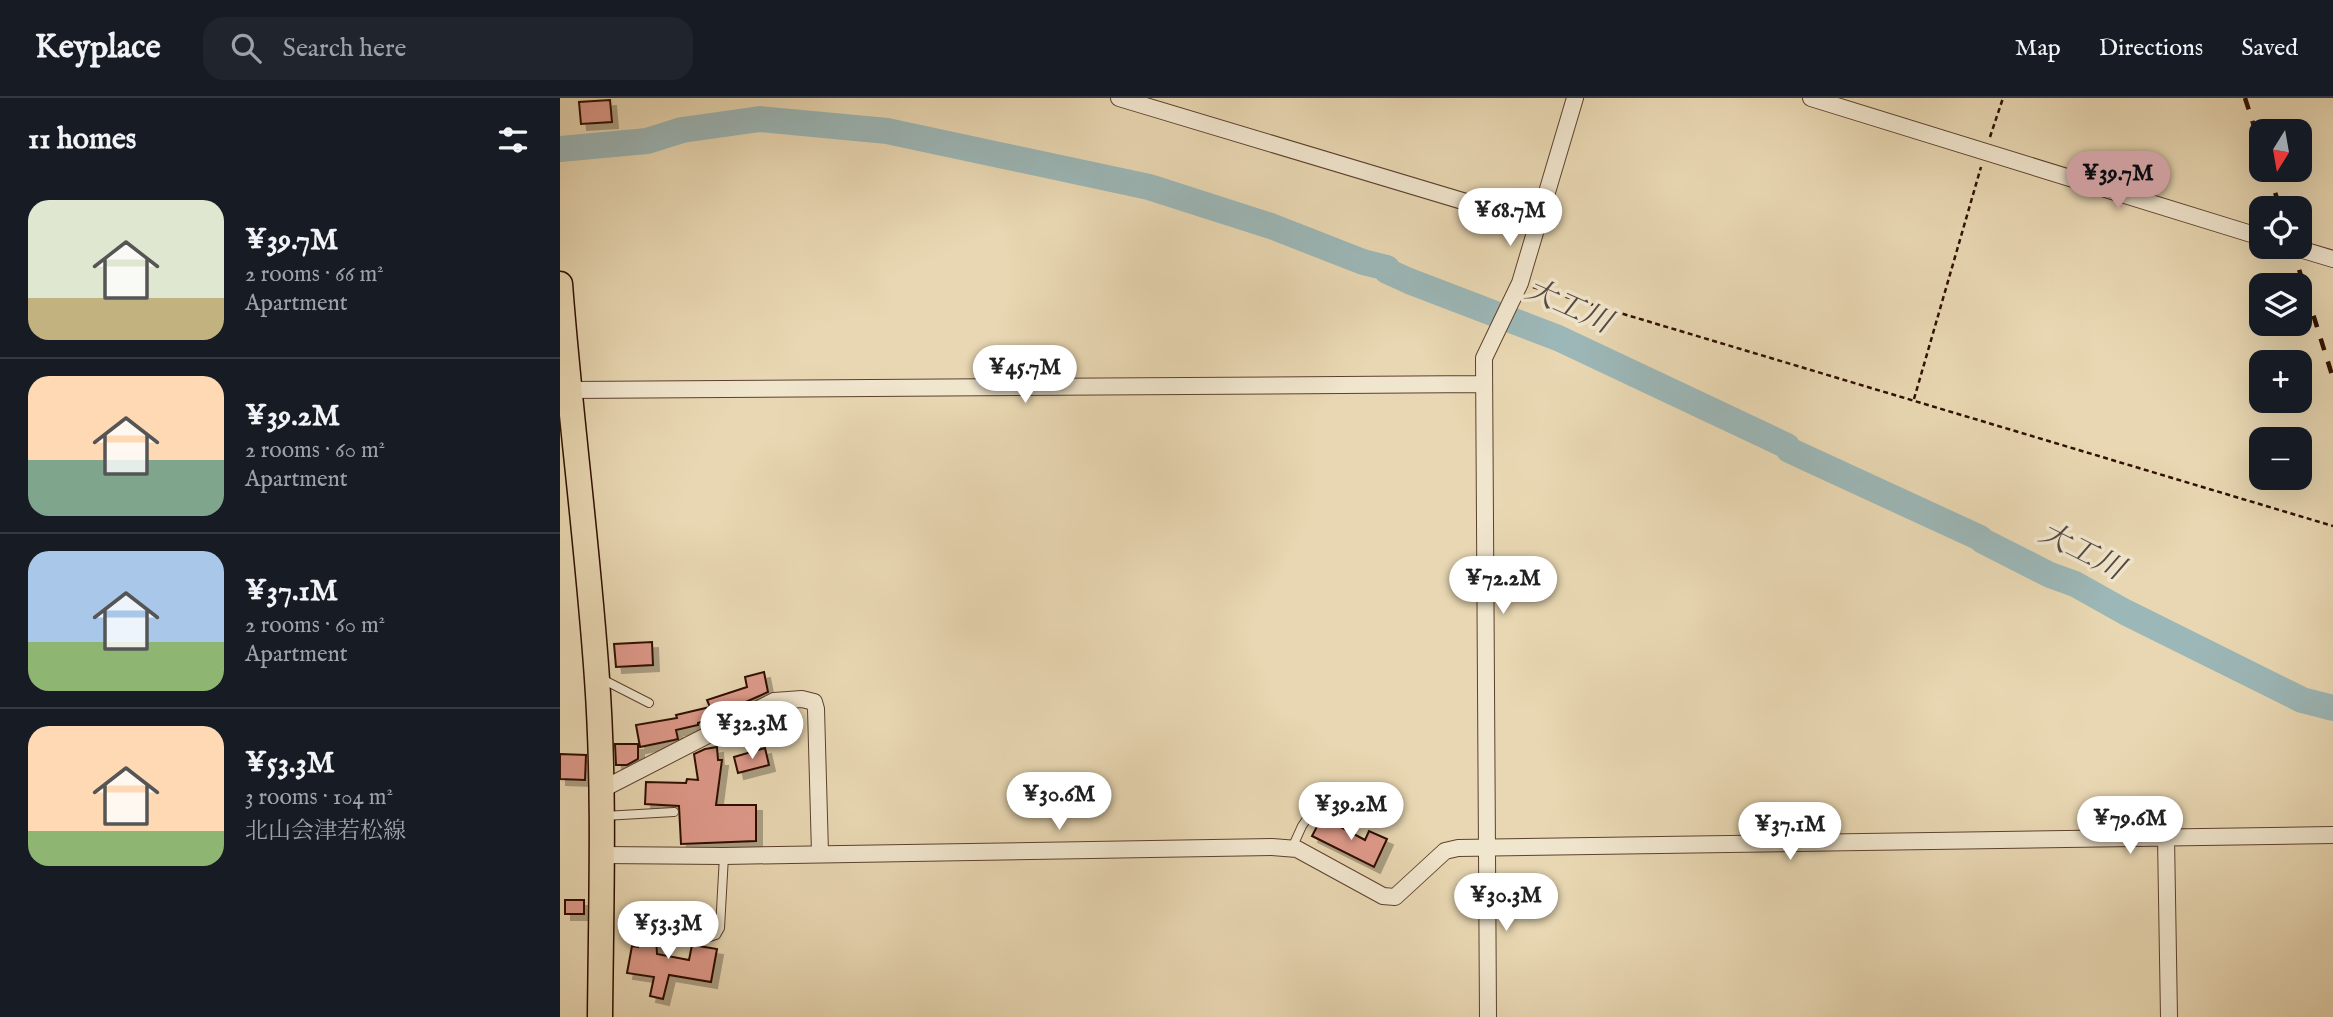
<!DOCTYPE html>
<meta charset="utf-8">
<style>
:root{--surface:#171b24;--page:#20242c;--text:#f1f3f6;--muted:#9ea1a6;--line:#363941;--accent:#c59692}
body{margin:0;font-family:"IM FELL English","Noto Serif JP",serif;background:var(--page);color:var(--text);height:100vh;display:flex;flex-direction:column;font-size:26px;white-space:nowrap}
*{box-sizing:border-box;margin:0}
p{font-size:23px;color:var(--muted)}
.icon{flex:none;width:38px;height:38px;fill:none;stroke:currentColor;stroke-width:2;stroke-linecap:round;stroke-linejoin:round}
.map{position:relative;flex:1;overflow:hidden}
.panel{display:flex;flex-direction:column;background:var(--surface);width:560px}
.panel>*{flex:none}
.needle{width:46px;rotate:191deg}
.tools{position:absolute;left:1689px;top:21px;display:grid;gap:14px}
.tools a{display:grid;place-items:center;width:63px;height:63px;border-radius:14px;background:var(--surface);box-shadow:0 7px 28px #0002;font-size:35px}
.price{position:absolute;translate:-50% -60px;padding:0 16px;border-radius:24px;background:#fff;color:#222;font-size:23px;line-height:46px;filter:drop-shadow(0 2px 4px #0008)}
.price::after{content:'';position:absolute;left:50%;top:42px;width:21px;height:16px;margin-left:-10px;background:inherit;clip-path:polygon(0 0,100% 0,50% 100%)}
.price.on{background:var(--accent);color:#111}
ul{padding:0;list-style:none}
li{display:flex;align-items:center;gap:21px;height:175px;padding:0 28px}
li+li{border-top:2px solid var(--line)}
li span{display:grid;place-items:center;flex:none;width:196px;height:140px;border-radius:21px;color:#555}
li>.icon{margin-inline-start:auto}
span .icon{width:84px;height:84px;fill:#fffc;stroke-width:1}
li b{font-size:30px}
h2{display:flex;justify-content:space-between;align-items:center;height:84px;padding:0 28px;font-size:30px}
header{display:flex;align-items:center;gap:42px;box-sizing:border-box;height:98px;padding:0 35px;background:var(--surface);border-bottom:2px solid var(--line)}
header strong{font-size:33px}
nav{display:flex;gap:38px;margin-inline-start:auto;font-size:24px}
.search{width:490px;height:63px;background:var(--page);display:flex;align-items:center;gap:18px;box-sizing:border-box;padding:0 24px;border-radius:21px;color:var(--muted);font-size:26px}
main{display:flex;flex:1;min-height:0}
.map>svg:first-child{display:block}
.lines{fill:none;stroke-linecap:round;stroke-linejoin:round}
.river{stroke:#9cb7b7;stroke-width:26}
.building{fill:#df9a8b;stroke:#2f0f01;stroke-width:2;filter:url(#shadow)}
.lane-casing{stroke:#5d412d;stroke-width:10}
.street-casing{stroke:#5d412d;stroke-width:18}
.primary-casing{stroke:#2f0f01;stroke-width:27}
.path{stroke:#2f0f01;stroke-width:2.5;stroke-dasharray:5 3.5;stroke-linecap:butt}
.lane{stroke:#f0e5cd;stroke-width:8}
.street{stroke:#f0e5cd;stroke-width:16}
.primary{stroke:#e8d7b2;stroke-width:24}
.rail{stroke:#2f0f01;stroke-width:4.5;stroke-dasharray:12 12;stroke-linecap:butt}
.labels{text-anchor:middle;dominant-baseline:central;stroke-width:7;stroke-linejoin:round;paint-order:stroke}
.water-label{font-size:30px;font-style:italic;fill:#554a41;stroke:#f0e5cd}
</style>
<header>
<strong>Keyplace</strong>
<div class="search"><svg class="icon" aria-label="search" viewBox="0 0 24 24"><circle cx="10" cy="10" r="6"/><path d="M15 15l6 6"/></svg>Search here</div>
<nav><a>Map</a><a>Directions</a><a>Saved</a></nav>
</header>
<main>
<section class="panel">
<h2>11 homes<svg class="icon" aria-label="filters" viewBox="0 0 24 24"><path d="M4 7h16M4 17h16"/><circle cx="9" cy="7" r="2"/><circle cx="15" cy="17" r="2"/></svg></h2>
<ul>
<li><span style="background:linear-gradient(#dfe7d0 70%,#c2b280 0)"><svg class="icon" aria-label="home" viewBox="0 0 24 24"><path d="M3 11l9-7 9 7M6 9v11h12V9"/></svg></span><div><b>¥39.7M</b><p>2 rooms · 66 m²</p><p>Apartment</p></div></li>
<li><span style="background:linear-gradient(#ffd9b3 60%,#7fa58c 0)"><svg class="icon" aria-label="home" viewBox="0 0 24 24"><path d="M3 11l9-7 9 7M6 9v11h12V9"/></svg></span><div><b>¥39.2M</b><p>2 rooms · 60 m²</p><p>Apartment</p></div></li>
<li><span style="background:linear-gradient(#a9c7e8 65%,#8fb573 0)"><svg class="icon" aria-label="home" viewBox="0 0 24 24"><path d="M3 11l9-7 9 7M6 9v11h12V9"/></svg></span><div><b>¥37.1M</b><p>2 rooms · 60 m²</p><p>Apartment</p></div></li>
<li><span style="background:linear-gradient(#ffd9b3 75%,#8fb573 0)"><svg class="icon" aria-label="home" viewBox="0 0 24 24"><path d="M3 11l9-7 9 7M6 9v11h12V9"/></svg></span><div><b>¥53.3M</b><p>3 rooms · 104 m²</p><p>北山会津若松線</p></div></li>
</ul>
</section>
<div class="map">
<svg width="1773" height="919" viewBox="0 0 1773 919">
<defs>
<filter id="shadow"><feDropShadow dx="6" dy="6" stdDeviation="0" flood-color="#0004"/></filter>
</defs>
<rect width="100%" height="100%" fill="#e8d7b2"/>
<filter id="stains"><feTurbulence type="fractalNoise" baseFrequency=".00286" numOctaves="4"/><feColorMatrix values="0 0 0 0 .2 0 0 0 0 .09 0 0 0 0 .02 0 0 0 .5 -.17"/></filter>
<radialGradient id="worn" r=".72"><stop offset=".6" stop-color="#630" stop-opacity="0"/><stop offset="1" stop-color="#630" stop-opacity=".3"/></radialGradient>
<g class="lines">
<path class="river" d="M0,51l87,-8 35,-11 78,-11 127,12 262,56 122,39 92,36 24,6v3l22,10 149,57 229,108 2,4 191,88 3,3 67,34 25,9 50,28 177,88 31,8"/>
</g>
<path class="building" d="M50,2l2,22 -31,2 -2,-22z
M92,544l1,23 -37,2 -2,-23z
M204,574l4,20 -29,13v2l-12,6 -29,10v2l-22,5 2,9 -4,1 -34,7 -4,-22 41,-7 -1,-3 34,-8 -3,-7 40,-13 -2,-10z
M55,646h23v15l-11,6h-11z
M157,649l1,13h4l-6,45h40v36l-75,3 -2,-38 -34,-2 1,-22 40,1 1,-4 11,1 -4,-26 11,-5z
M205,650l4,17 -31,8 -4,-16z
M0,656l26,1 -1,25 -25,-1z
M762,719l43,23 4,-9 18,8 -13,28 -62,-31z
M5,802h19v14h-19z
M78,823h17l2,33 32,6 3,-15 25,4 -6,33 -42,-7 -6,24 -13,-3 4,-19 -27,-4 5,-27 6,1z"/>
<g class="lines">
<g class="lane-casing">
<path id="lane" d="M40,580l49,25
M44,718l70,-4
M732,750l10,-22 20,-29
M143,841l13,-4 4,-7 4,-72"/>
</g>
<g class="street-casing">
<path id="street" d="M559,0l417,125
M1251,0l450,139
M1733,149l40,12
M8,292l914,-6
M41,692l173,-89 28,-2 12,3 2,7 4,144
M1606,739l3,180
M42,757l122,1 548,-9 25,2 86,47 12,1 50,-46 13,-3 875,-13
M928,919l-4,-659 36,-75 55,-185"/>
</g>
<g class="primary-casing">
<path id="primary" d="M0,186c10,132 28,263 37,395 8,112 4,225 3,338"/>
</g>
<path class="path" d="M1430,39l13,-39
M973,189l800,239
M1354,301l67,-232"/>
<use href="#lane" class="lane"/>
<use href="#street" class="street"/>
<use href="#primary" class="primary"/>
<path class="rail" d="M1685,0l16,50
M1708,72l12,38
M1732,149l41,131"/>
</g>
<g class="labels">
<g class="water-label">
<text transform="translate(1008 209) rotate(24)">大工川</text>
<text transform="translate(1521 454) rotate(27)">大工川</text>
</g>
</g>
<rect width="100%" height="100%" filter="url(#stains)"/>
<rect width="100%" height="100%" fill="url(#worn)"/>
</svg>
<div class="tools">
<a><svg class="needle" viewBox="-14 -14 28 28"><path d="M0-13l5 13h-10z" fill="#e53935"/><path d="M0 13l5-13h-10z" fill="#9ea1a6"/></svg></a>
<a><svg class="icon" aria-label="locate" viewBox="0 0 24 24"><circle cx="12" cy="12" r="6"/><path d="M12 2v4M12 18v4M2 12h4M18 12h4"/></svg></a>
<a><svg class="icon" aria-label="layers" viewBox="0 0 24 24"><path d="M12 4l9 5-9 5-9-5zM3 14l9 5 9-5"/></svg></a>
<a>+</a>
<a>−</a>
</div>
<b class="price on" style="left:1558px;top:113px">¥39.7M</b>
<b class="price" style="left:950px;top:150px">¥68.7M</b>
<b class="price" style="left:465px;top:307px">¥45.7M</b>
<b class="price" style="left:943px;top:518px">¥72.2M</b>
<b class="price" style="left:192px;top:663px">¥32.3M</b>
<b class="price" style="left:499px;top:734px">¥30.6M</b>
<b class="price" style="left:791px;top:744px">¥39.2M</b>
<b class="price" style="left:1570px;top:758px">¥79.6M</b>
<b class="price" style="left:1230px;top:764px">¥37.1M</b>
<b class="price" style="left:946px;top:835px">¥30.3M</b>
<b class="price" style="left:108px;top:863px">¥53.3M</b>
</div>
</main>
